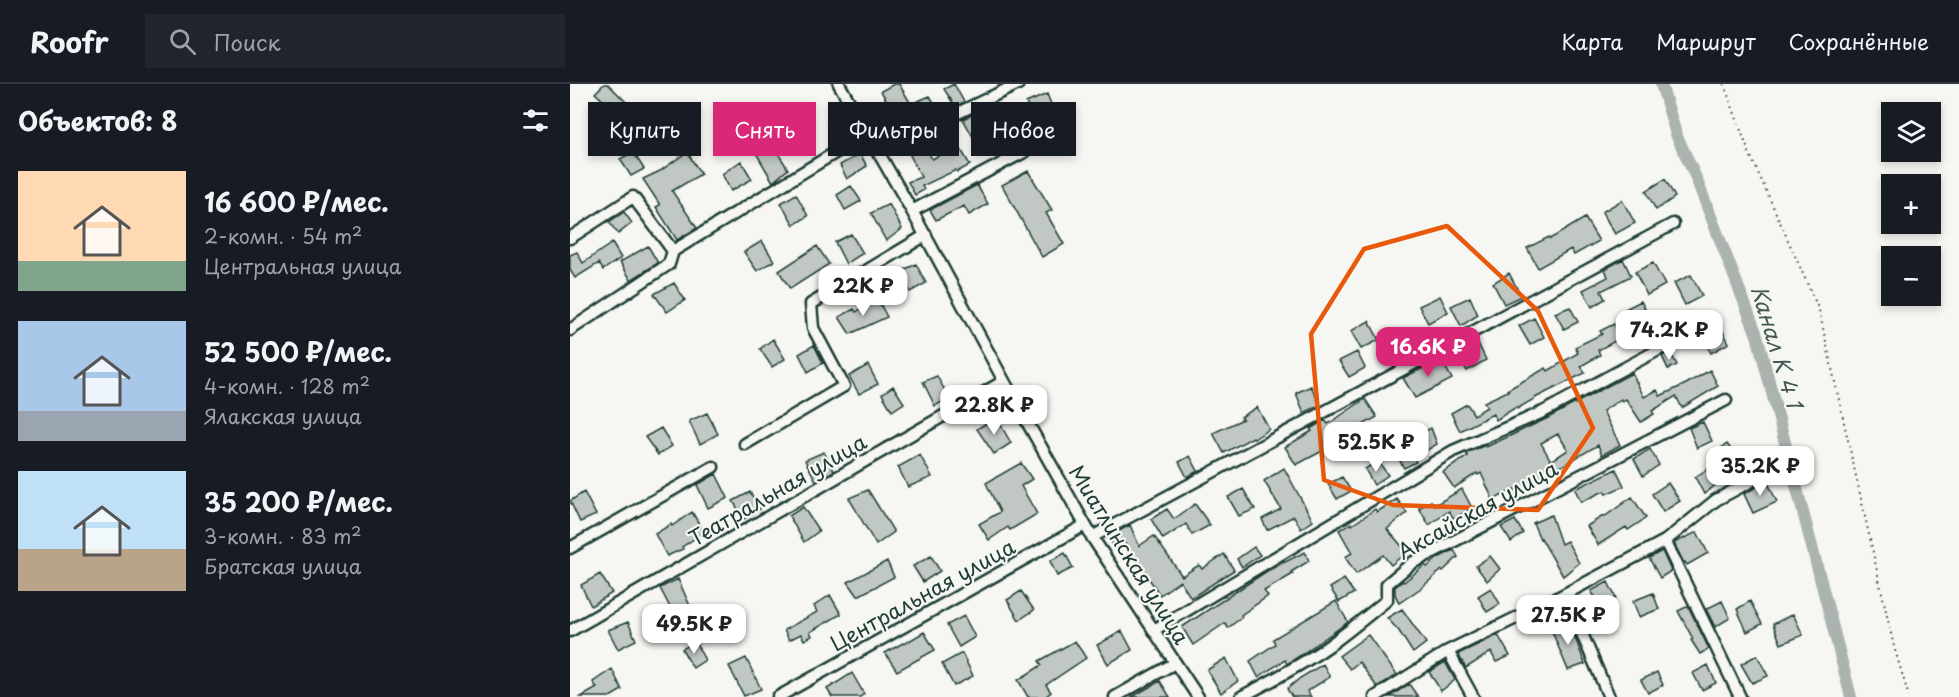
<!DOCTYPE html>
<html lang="ru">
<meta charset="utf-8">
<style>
:root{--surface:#171b24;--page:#20242c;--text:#f1f3f6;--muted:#9ea1a6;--line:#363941;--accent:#db2777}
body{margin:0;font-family:"Playpen Sans",sans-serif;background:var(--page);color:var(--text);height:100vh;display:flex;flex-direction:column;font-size:22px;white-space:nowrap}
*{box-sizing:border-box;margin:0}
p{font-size:20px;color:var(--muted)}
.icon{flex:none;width:33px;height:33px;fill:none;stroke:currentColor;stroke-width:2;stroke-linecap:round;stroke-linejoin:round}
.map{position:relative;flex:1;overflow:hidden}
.side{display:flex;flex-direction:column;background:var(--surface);width:570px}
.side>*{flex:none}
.top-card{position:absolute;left:18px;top:18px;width:570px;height:54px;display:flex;gap:12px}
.fabs{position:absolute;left:1311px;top:18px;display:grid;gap:12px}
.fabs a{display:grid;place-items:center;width:60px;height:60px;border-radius:0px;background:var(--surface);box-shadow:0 3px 9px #0003;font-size:30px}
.price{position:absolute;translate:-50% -51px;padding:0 14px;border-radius:12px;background:#fff;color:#222;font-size:20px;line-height:39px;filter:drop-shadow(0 2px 3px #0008)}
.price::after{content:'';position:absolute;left:50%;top:36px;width:18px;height:14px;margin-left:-9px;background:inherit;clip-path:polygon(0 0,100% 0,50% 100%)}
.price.active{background:var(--accent);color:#fff}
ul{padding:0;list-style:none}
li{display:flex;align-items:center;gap:18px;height:150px;padding:0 18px}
li span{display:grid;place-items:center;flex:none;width:168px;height:120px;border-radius:0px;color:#555}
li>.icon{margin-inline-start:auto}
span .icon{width:72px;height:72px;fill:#fffc;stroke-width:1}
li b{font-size:26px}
h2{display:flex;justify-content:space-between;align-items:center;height:72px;padding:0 18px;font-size:26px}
.chip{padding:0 21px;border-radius:0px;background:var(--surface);box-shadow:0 3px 9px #0003;font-size:21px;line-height:54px}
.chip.active{background:var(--accent);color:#fff}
header{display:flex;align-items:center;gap:36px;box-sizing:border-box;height:84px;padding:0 30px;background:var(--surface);border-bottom:2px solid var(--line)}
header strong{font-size:28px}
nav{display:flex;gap:33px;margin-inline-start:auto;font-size:21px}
.search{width:420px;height:54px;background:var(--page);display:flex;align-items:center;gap:15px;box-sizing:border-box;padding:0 21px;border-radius:0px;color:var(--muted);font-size:22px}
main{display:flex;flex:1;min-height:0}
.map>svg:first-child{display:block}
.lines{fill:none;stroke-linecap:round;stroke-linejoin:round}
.canal{stroke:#aab3ae;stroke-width:12}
.building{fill:#c1c8c3;stroke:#1f3d34;stroke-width:1.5;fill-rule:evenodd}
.minor-casing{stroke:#1f3d34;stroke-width:15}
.path{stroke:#1f3d34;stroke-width:2;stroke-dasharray:1.5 4.5;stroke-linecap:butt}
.minor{stroke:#f6f6f2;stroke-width:10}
.marked{fill:none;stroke:#e8590c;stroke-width:4.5;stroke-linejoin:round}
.labels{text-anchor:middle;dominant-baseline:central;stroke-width:4.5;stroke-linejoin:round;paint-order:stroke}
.street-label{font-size:21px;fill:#1f3d34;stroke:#f6f6f2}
.water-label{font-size:22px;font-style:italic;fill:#425a52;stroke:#f6f6f2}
</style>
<header>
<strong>Roofr</strong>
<div class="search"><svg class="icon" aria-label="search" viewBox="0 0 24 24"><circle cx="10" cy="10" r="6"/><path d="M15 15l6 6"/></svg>Поиск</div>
<nav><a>Карта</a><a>Маршрут</a><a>Сохранённые</a></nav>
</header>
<main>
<section class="side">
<h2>Объектов: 8<svg class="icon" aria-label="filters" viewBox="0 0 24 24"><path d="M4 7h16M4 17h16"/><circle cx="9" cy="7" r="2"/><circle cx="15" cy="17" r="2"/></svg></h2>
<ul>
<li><span style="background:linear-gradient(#ffd9b3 75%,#7fa58c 0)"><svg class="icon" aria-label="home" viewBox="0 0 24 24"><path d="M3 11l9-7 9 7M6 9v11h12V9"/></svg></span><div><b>16 600 ₽/мес.</b><p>2-комн. · 54 m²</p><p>Центральная улица</p></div></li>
<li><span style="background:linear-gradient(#a9c7e8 75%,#9aa5b1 0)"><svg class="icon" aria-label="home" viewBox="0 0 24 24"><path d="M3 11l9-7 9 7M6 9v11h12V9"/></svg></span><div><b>52 500 ₽/мес.</b><p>4-комн. · 128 m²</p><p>Ялакская улица</p></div></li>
<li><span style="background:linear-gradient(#bfe0f5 65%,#b9a48a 0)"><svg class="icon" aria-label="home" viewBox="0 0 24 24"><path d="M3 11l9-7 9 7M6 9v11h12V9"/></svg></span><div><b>35 200 ₽/мес.</b><p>3-комн. · 83 m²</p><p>Братская улица</p></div></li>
</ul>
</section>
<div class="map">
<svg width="1389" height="613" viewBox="0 0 1389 613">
<rect width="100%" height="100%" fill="#f6f6f2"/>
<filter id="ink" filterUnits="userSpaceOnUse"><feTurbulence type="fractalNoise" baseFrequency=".0167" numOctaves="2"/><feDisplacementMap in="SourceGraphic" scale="12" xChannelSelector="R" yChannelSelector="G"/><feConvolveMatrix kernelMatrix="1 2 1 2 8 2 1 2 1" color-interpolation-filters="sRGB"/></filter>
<g filter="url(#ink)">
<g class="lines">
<path class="canal" d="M1091,0l15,50 20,44 61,157 94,362"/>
</g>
<path class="building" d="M34,0h4l21,21 -15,14 4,6 -13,9 -15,-18 16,-13 -11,-10z
M324,0h5l12,20 19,-8 10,17 -41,20 -9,-22 2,-1 -11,-19z
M384,0l10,18 -9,4 -11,-17z
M477,10l7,18 -19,10 -9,-19z
M422,21l12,19 -28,18 -13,-23z
M274,27l9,17 -16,11 -10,-18z
M199,55l19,30 -15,13 -21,-36z
M351,55l11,20 27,-13 11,19 -13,7 -1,-2 -34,16 2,4 -9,5 -7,-13 13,-5 -15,-30z
M63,68l11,17 -13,7 -11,-17z
M117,68l14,22 -29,17 25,37 -20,12 -21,-33 4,-2 -17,-26 17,-8z
M290,70l7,12 -20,13 -7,-14z
M171,77l11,18 -21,12 -9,-17z
M458,87l24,39 -6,3 18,31 -22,13 -40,-72z
M1095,95l10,18 -19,13 -10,-19z
M407,101l11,19 -19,11 -5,-9 -28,14 -6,-10z
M281,102l10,15 -16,9 -8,-15z
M226,110l12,22 -14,9 -13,-22z
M1052,116l13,23 -20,11 -13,-22z
M319,120l13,25 -16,12 -15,-28z
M54,128l8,11 -14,11 -9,-12z
M1015,134l14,23 -25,14 -3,-6 -33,19 -11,-20 22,-11 1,2z
M281,150l12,19 -17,11 -11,-22z
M192,157l12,20 -17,10 -13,-19z
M42,159l9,15 -18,12 -4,-7 -24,15 -5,-8v-15l7,-3 6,11z
M78,162l10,17 -27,17 -11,-18z
M247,162l12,18 -39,25 -11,-18z
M1053,175l8,17 -30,15 4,8 -13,8 -9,-17 25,-13 -3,-8z
M1083,179l12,22 -18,10 -12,-23z
M346,180l10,19 -16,9 -10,-20z
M939,189l12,23 -17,8 -11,-21z
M1121,191l11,21 -17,9 -11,-22z
M104,199l11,17 -18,12 -13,-18z
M870,212l8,16 -20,11 -9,-17z
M900,213l8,18 -17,11 -10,-20z
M307,214l10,19 -37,17 -11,-17 15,-8 2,3z
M1071,217l12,24 -15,8 -13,-24z
M1000,223l8,15 -14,7 -9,-16z
M964,234l10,19 -14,8 -11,-19z
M799,237l10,19 -18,9 -10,-18z
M1044,240l7,14 -23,12 2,5 -19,11 4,7 -48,24 -20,12 -1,-2 -20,13 -3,-6 -33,17 -9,-18 16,-9 7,11 13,-8 -3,-5 24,-11 -1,-1 39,-22 2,3 30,-18 -3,-6 27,-13 -2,-3z
M1149,240l10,19 -18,10 -10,-18z
M850,244l8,15 -19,12 -8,-17z
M203,255l12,20 -13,8 -12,-18z
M906,255l10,21 -19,11 -12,-21z
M244,261l9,18 -15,9 -9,-18z
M787,268l8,16 -16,9 -10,-16z
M1100,268l7,13 -9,4 -6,-13z
M871,275l11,20 -37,19 -12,-20z
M298,281l10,19 -19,10 -10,-18z
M1140,286l8,16 -36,22 -6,-12 -24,15 2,3 -13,8 -15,-23 -4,2 -1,-2 -18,12 17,34 -18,10 -4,-10 -81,47 -2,-3 -22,11 -12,-27 -3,2 -1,-2 -23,15 -11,-16 25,-16 -2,-3 20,-8v2l60,-28 86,-46 12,24 13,-7 3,6 26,-12zM988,350l10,16 -17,11 -10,-18z
M367,292l12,22 -14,8 -12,-24z
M323,302l11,17 -12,8 -10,-17z
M741,302l9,19 -16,8 -8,-20z
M795,315l12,18 -18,10 2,4 -12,9 -4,-6 -19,15 -30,16 -11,-18 27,-16 -2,-2 15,-9 3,4z
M687,323l12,22 -15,10 -1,-2 -29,16 -11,-20 30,-14 -2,-2z
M137,329l11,21 -18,10 -11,-23z
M426,333l15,26 -17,11 -17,-25z
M1133,338l9,19 -15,7 -8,-20z
M91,344l11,18 -14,9 -13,-18z
M861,344l6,16 -23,14 2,4 -12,6 -7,-12 25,-13 -4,-8z
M1157,360l11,16 -24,16 4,7 -14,11 -9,-17 23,-14 -5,-9z
M1080,365l9,16 -16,11 -9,-17z
M254,368l10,19 -18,10 -11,-21z
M350,371l12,22 -24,10 -10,-20z
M620,372l8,15 -11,6 -8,-15z
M808,377l10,14 -14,10 -9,-16z
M451,379l11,16 -11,7 16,28 -27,16 -2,-3 -19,13 -10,-16 21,-12 -14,-29z
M714,384l29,53 -12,8 -7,-13 -27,14 -5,-11 19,-10 -17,-28z
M1046,385l8,17 -18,8 -2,-3 -23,11 -6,-13z
M146,390l12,24 -20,10 -11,-23z
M772,393l9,14 -14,8 -9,-15z
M1197,397l10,21 -24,11 -9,-19z
M1098,399l12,18 -17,11 -11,-18z
M673,405l12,20 -16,7 -11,-19z
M892,405l10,19 -18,11 -5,-8 -20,14 -10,-17 12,-7 4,4z
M298,406l26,42 -18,13 -27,-47z
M14,408l12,23 -16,7 -10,-21z
M180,408l10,17 -16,10 -11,-18z
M1062,413l14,21 -18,12 -2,-3 -28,18 -11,-19 16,-10 1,1z
M827,415l10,14 -20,16 20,23 -16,13 -8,-10 -27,19 -11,-17 7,-4 -13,-23 12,-7 1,2 23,-16 2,3z
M625,420l15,21 -18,10 -6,-11 -23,15 -12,-20 16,-10 7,10z
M233,423l16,24 -15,11 -15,-26z
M122,428l12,20 -22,15 1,2 -16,7 -12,-22 16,-10 1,2z
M981,431l10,29 6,-3 12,22 -16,13 -22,-38 -1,1 -7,-16z
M945,436l8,13 -12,9 -10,-15z
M560,441l9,21 15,-10 28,40 17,-11 3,4 22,-15 10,16 -43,28 -11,-17 -20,14 -36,-53 -9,6 -7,-11z
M1127,448l11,21 -21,12 -2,-3 -1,1 -10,-20z
M684,463l6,8 -18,12 -5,-8z
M884,466l4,7 -15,14 -1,-1 -21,18 -22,15 -4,-9v-7l8,-6 1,1 21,-17 2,2 11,-9z
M1092,467l9,20 -11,7 -11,-20z
M735,468l4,9 -18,11 2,2 -29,17 4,5 -27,19 1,2 -14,11 -3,-5 -32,22 -11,-18 85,-56z
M495,469l8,15 -16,8 -7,-15z
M361,472l9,15 -17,11 -10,-16z
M920,472l10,13 -13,12 -11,-15z
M317,477l7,16 -36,19 -10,-14z
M30,490l12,19 -21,13 -10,-21z
M108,495l12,27 -16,9 -14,-27z
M774,495l10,14 -15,9 -9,-14z
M1038,498l8,16 -15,8 -10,-15z
M921,504l9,16 -13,8 -9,-16z
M451,507l13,19 -15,10 -12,-20z
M1083,509l6,16 -20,8 -6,-16z
M260,511l11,19 -31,18 2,4 -8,4 -3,-6 -12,6 -5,-10 33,-18 -3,-6z
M766,517l12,21 -46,32 -15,10 -2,-4 -27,17 -8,-16 25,-17 -2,-5z
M1152,517l8,17 -15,9 -9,-18z
M1180,517l12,23 -15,8 -10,-23z
M1118,522l21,43 -9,5 -9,-14 2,-1 -15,-28z
M832,525l24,34 -13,10 -14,-22 -12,-13z
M1223,530l10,21 -22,9 -8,-20z
M394,532l11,21 -16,10 -12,-22z
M58,538l8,18 -18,9 -10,-19z
M999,538l16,42 -17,6 -17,-41z
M552,547l10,19 -24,14 -11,-19z
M354,548l11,18 -38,21 -12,-18 18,-10 1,1z
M798,551l29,40 -20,12 -18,-25 -9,7 -11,-13z
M928,551l12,21 -14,6 -5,-10 -25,16 -8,-14z
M505,557l11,17 -40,27 5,7 -6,5h-17l-10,-17 24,-15 -3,-4z
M125,558l10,18 -12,8 -11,-19z
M392,569l11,23 -19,10 -12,-22z
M1187,571l11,21 -16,7 -11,-19z
M176,574l15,31 -17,7 -15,-30z
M656,574l12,23 -17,12 -14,-23z
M875,578l10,18 -14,11 -12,-19z
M753,580l7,13 -23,14 4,6h-19l-5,-8 13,-11z
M1138,581l8,18 -14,7 -9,-17z
M42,585l10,21 -12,7h-29l16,-9 -4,-6z
M1087,588l6,13 -15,8 -7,-13z
M282,589l12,21 -4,3h-28l-5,-8z
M590,597l10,16h-38z
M839,600l9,13h-29z"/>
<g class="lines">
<g class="minor-casing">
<path id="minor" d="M269,0l73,127 92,170 88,156 106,160
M307,68l141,-68
M342,127l112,-59
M0,154l63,-41 40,54
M0,246l99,-66 4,-13 193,-117
M175,360l99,-58 -31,-58 -2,-24 115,-69
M522,453l581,-313
M1095,457l75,156
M0,464l143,-81
M995,510l44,103
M584,546l299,-179 90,-39 169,-91
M0,547l434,-250
M878,567l25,46
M208,613l307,-172
M545,613l60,-34
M671,613c30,-16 59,-31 86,-50 21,-15 40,-31 60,-47v-16l25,-21 314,-163
M805,613l73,-46 117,-57 100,-53 51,-41 60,-32"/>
</g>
<path class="path" d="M1154,0l24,66 71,160 75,337 15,50"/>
<use href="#minor" class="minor"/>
</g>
</g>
<path class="marked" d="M877,142l91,85 55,117 -55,82 -145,-5 -69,-25 -13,-146 53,-85z"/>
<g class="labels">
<g class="street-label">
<text transform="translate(207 405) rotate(-30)">Театральная улица</text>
<text transform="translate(907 425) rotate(-29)">Аксайская улица</text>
<text transform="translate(560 470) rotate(58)">Миатлинская улица</text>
<text transform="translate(352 510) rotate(-29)">Центральная улица</text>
</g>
<g class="water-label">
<text transform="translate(1208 262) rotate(73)">Канал К 4 1</text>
</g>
</g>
</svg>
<div class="fabs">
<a><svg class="icon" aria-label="layers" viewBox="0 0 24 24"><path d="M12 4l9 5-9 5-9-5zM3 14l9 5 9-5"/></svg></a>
<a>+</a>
<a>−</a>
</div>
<b class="price" style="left:293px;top:233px">22K ₽</b>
<b class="price" style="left:1099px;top:277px">74.2K ₽</b>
<b class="price active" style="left:858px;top:294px">16.6K ₽</b>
<b class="price" style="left:424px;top:352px">22.8K ₽</b>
<b class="price" style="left:806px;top:389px">52.5K ₽</b>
<b class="price" style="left:1190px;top:413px">35.2K ₽</b>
<b class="price" style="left:998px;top:562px">27.5K ₽</b>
<b class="price" style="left:124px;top:571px">49.5K ₽</b>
<div class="top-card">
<a class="chip">Купить</a>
<a class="chip active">Снять</a>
<a class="chip">Фильтры</a>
<a class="chip">Новое</a>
</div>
</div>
</main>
